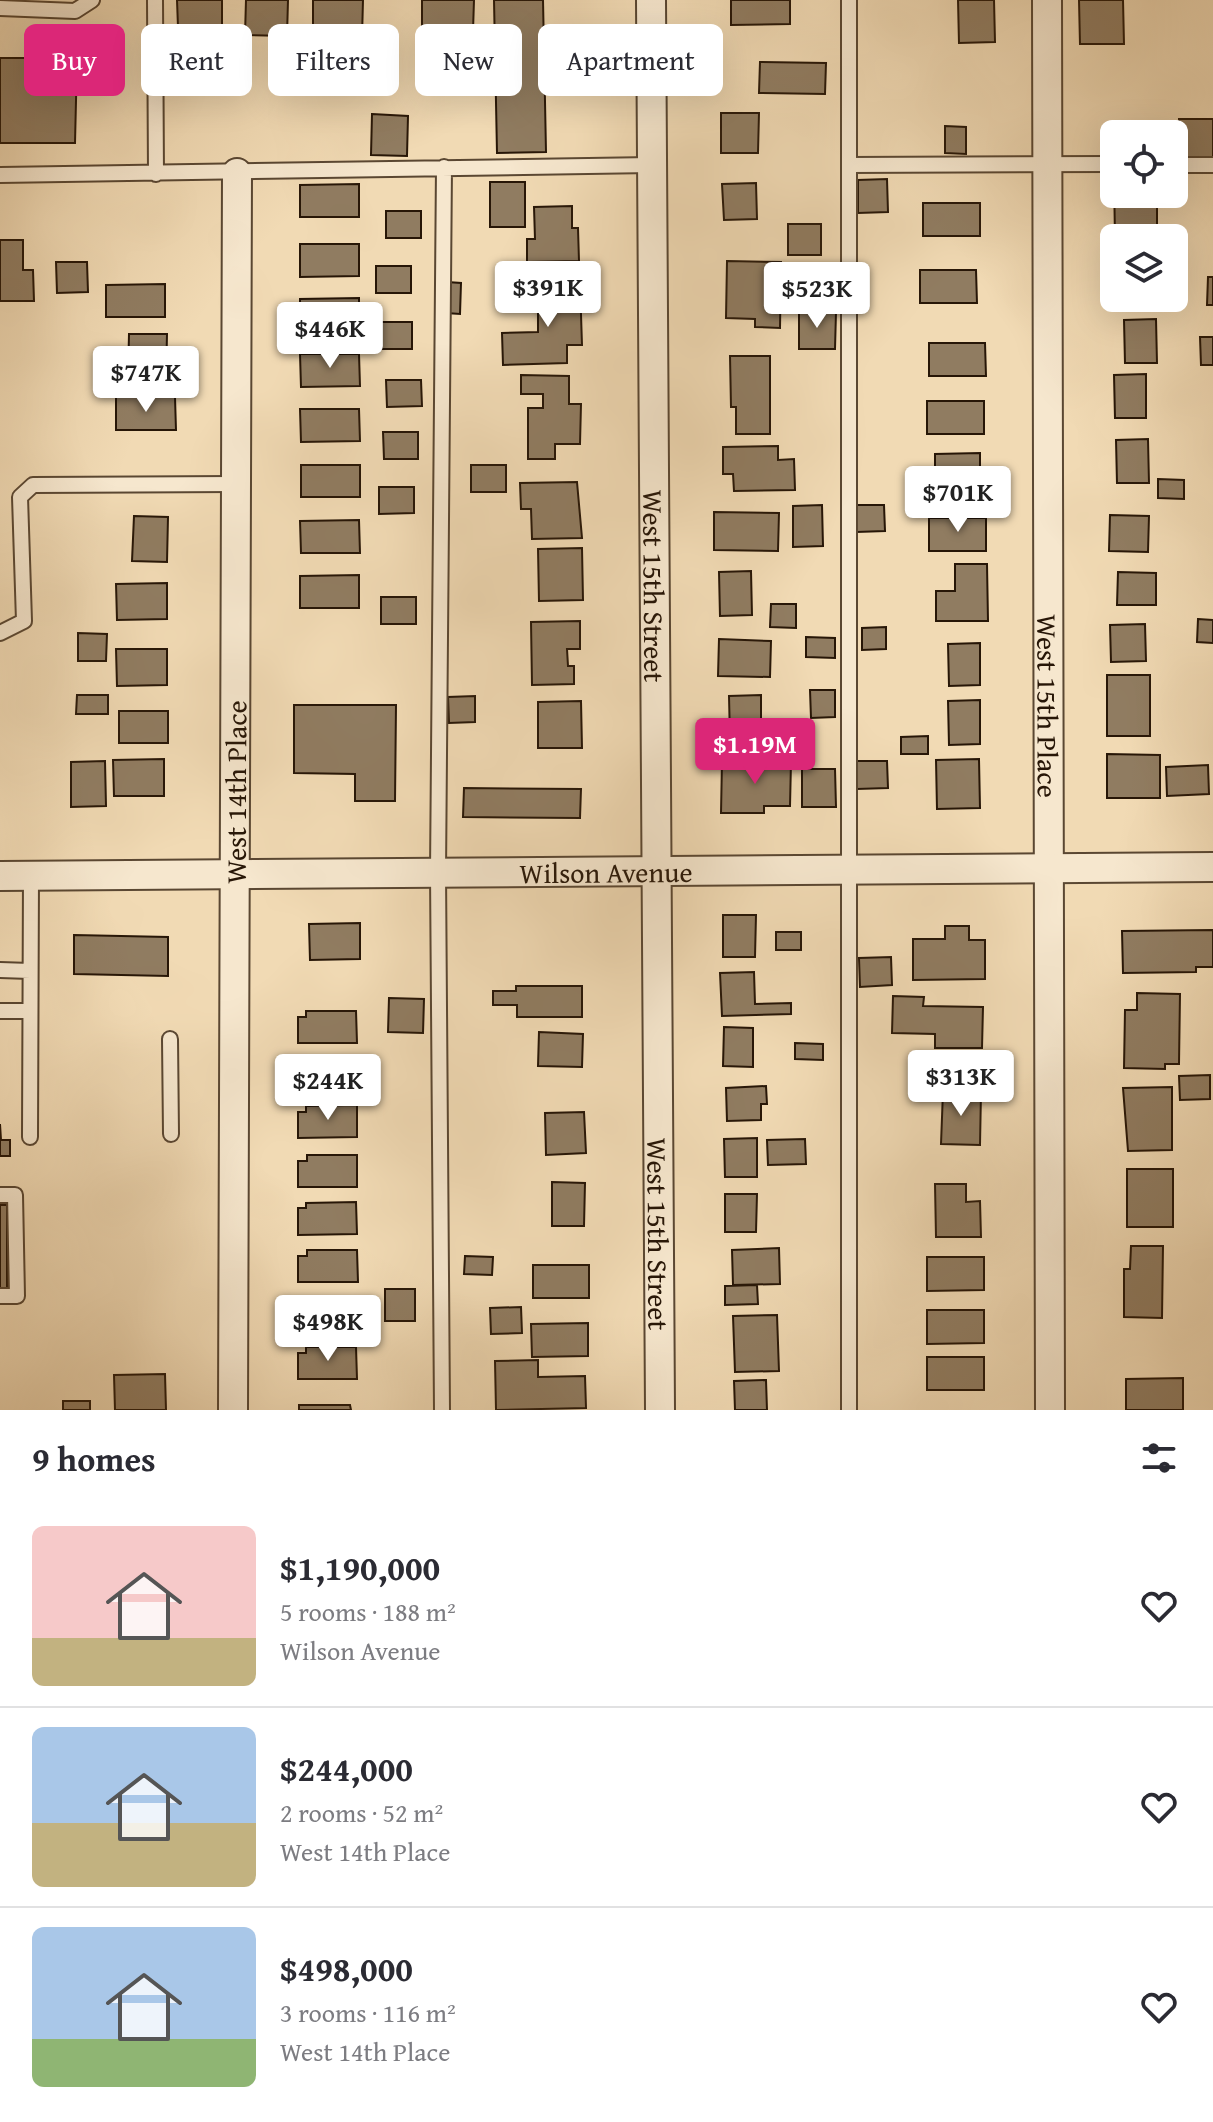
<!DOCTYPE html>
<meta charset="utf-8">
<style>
:root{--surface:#fff;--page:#f7f7f7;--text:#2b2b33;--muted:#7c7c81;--line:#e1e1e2;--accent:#db2777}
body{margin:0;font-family:"Gentium Book Plus",serif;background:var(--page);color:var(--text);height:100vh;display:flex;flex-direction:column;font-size:30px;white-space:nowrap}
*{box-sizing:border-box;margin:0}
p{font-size:26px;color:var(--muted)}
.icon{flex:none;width:44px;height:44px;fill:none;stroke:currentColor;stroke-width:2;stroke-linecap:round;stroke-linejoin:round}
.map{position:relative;height:1410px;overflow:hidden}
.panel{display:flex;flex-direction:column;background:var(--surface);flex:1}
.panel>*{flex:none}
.guide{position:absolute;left:24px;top:24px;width:800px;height:72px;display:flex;gap:16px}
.fabs{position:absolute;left:1100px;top:120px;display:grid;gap:16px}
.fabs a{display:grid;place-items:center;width:88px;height:88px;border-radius:12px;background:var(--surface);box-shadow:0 8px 32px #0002;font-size:40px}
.price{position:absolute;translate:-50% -68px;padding:0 18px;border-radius:8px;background:#fff;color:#222;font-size:26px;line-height:52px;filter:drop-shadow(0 2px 4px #0008)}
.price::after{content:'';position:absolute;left:50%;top:48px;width:24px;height:18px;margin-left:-12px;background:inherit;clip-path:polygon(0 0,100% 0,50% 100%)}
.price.current{background:var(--accent);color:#fff}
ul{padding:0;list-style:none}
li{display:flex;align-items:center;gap:24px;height:200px;padding:0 32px}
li+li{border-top:2px solid var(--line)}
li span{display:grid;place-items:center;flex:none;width:224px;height:160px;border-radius:12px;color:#555}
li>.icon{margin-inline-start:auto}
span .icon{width:96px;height:96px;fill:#fffc;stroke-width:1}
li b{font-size:34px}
h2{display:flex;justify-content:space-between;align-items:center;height:96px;padding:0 32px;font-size:34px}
.pill{padding:0 28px;border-radius:12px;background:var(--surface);box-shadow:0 8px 32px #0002;font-size:28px;line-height:72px}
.pill.current{background:var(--accent);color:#fff}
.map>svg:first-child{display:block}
.building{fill:#907c61;stroke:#271607;stroke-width:2}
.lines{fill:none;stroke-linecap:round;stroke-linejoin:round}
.service-casing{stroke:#5a4732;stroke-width:18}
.minor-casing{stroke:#5a4732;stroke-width:32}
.service{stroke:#f6e7ce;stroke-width:14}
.minor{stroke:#f6e7ce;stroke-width:28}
.labels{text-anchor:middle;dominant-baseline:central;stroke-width:8;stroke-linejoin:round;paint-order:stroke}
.street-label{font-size:28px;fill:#271607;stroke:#f6e7ce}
</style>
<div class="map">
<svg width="1213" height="1410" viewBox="0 0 1213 1410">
<rect width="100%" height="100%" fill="#f1dab4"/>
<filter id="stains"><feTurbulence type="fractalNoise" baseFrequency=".0025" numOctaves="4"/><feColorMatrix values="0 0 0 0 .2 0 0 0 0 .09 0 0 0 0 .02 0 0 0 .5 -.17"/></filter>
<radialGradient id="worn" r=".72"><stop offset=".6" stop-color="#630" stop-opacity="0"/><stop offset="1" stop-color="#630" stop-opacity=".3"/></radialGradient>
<path class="building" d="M177,0h45v26l-44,1z
M246,0h42l-1,36 -42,-1z
M313,0h50l-1,37 -49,-1z
M422,0h52l-1,31 -9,-1v20h-29v-18h-13z
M494,0h49l3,152 -49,1z
M731,0h59v24l-59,1z
M958,0h36l1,42 -36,1z
M1079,0h44l1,44h-44z
M163,48l26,1 -1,28h-26z
M325,52h35v24h-35z
M0,58h77l-2,85h-75z
M760,62l66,1 -1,31 -66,-1z
M721,113h38l-1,40h-37z
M372,114l36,2 -1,40 -36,-1z
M1179,119h34v39h-33z
M1133,122h26v12h-26z
M945,126l21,1v27l-21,-1z
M1114,178v16h43v44h-42z
M887,179l1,33 -30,1v-33z
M490,182h35v45h-35z
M756,183l1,36 -33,1 -2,-36z
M359,184v33h-59v-32z
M923,203h57v33h-57z
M572,206v22h6l1,33 -52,1v-23h8l-1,-32z
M386,211h35v27h-35z
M788,224h33v31h-33z
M0,240h23v30h10l1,31h-34z
M300,244h59v32l-59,1z
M727,261l54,1 -1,66 -25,-1v-8l-29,-1z
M56,262h31l1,30 -31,1z
M376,266h35v27h-35z
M920,270h56l1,33h-57z
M1208,277h5v28h-6z
M447,282l14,1 -1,31 -14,-1z
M165,284v33h-59v-32z
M580,284l2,61h-15v18l-64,2 -1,-32 36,-1v-47z
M359,298v33h-59v-32z
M799,312h37l-1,37h-36z
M1156,319l1,44h-32l-1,-43z
M377,322h35v27h-35z
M129,334h38l-1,46 -38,-1z
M1200,337h13v28h-12z
M929,343h56l1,33h-57z
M300,354h59l1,32 -59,1z
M730,356h40v78h-34v-27h-5z
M1146,374v44h-31l-1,-43z
M521,375l48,1v28h12l-1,40h-25v15h-27v-51h15v-14h-22z
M386,380h35l1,26 -35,1z
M116,397h59l1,33h-60z
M927,401h57v33h-57z
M300,409h59l1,32 -59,1z
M383,432h35v27h-34z
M1148,439l1,44h-32l-1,-43z
M778,446v14l16,-1 1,31 -61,1 -1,-17h-10v-27z
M980,453v31h-4v15h-52v-18h11v-27z
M301,465h59v32h-59z
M471,465h35v27h-35z
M1158,479l26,1v19l-26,-1z
M577,482l5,56 -50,1 -1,-30h-10l-1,-26z
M379,487h35v26l-35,1z
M822,505l1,41 -30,1v-41z
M856,505h28l1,26 -28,1z
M714,512l65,1 -1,38 -64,-1z
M1110,515l39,1 -1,36 -39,-1z
M134,516l34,1 -1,45 -35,-1z
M929,518h57v33h-57z
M359,520l1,33h-59l-1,-32z
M582,548l1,52 -44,1 -1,-52z
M955,564h32l1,57h-52v-30h19z
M751,571l1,44 -32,1 -1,-44z
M1118,572l38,1v32h-39z
M359,575v33h-59v-32z
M167,583v36l-50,1 -1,-36z
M381,597h35v27h-35z
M771,604h25v24l-26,-1z
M1198,619l15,1v23l-16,-1z
M580,621v28h-13l1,17h6v18l-42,1 -1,-63z
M1145,624l1,37 -35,1 -1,-37z
M886,627v22l-24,1v-22z
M78,633l29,1 -1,27h-28z
M806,637l29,1v20l-29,-1z
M719,639l52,2 -1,36 -52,-1z
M980,643v42l-31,1 -1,-42z
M116,649h51v36l-50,1z
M1107,675h43v61h-43z
M810,690h25v27l-24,1z
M77,695h31v19h-32z
M761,695v44h-31l-1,-43z
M475,696v26l-26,1 -1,-26z
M980,700v44l-31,1 -1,-44z
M581,701l1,47h-44v-46z
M294,705h102l-1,96h-40v-27l-61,-1z
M119,711h49v32h-49z
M928,736v18h-27v-17z
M1107,754l53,1v43h-53z
M164,759v37h-50l-1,-36z
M979,759l1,49 -43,1 -1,-49z
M105,761l1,45 -35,1v-45z
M722,761l69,1 -1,44h-26v7h-43z
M856,761h31l1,27 -31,1z
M1208,765l1,29 -42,2 -1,-29z
M802,769h33l1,38h-34z
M464,788l117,1 -1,29 -117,-1z
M723,915h33l-1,42h-32z
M360,923v36l-50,1 -1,-36z
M945,926h24v14h16v39l-72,1v-41h32z
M1213,930v37h-17v5l-73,1 -1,-42z
M776,932h25v18h-25z
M74,935l94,2v39l-94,-2z
M891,957l1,28 -32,2 -1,-29z
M754,972l1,32 36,-1v11l-69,2 -2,-43z
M516,986h66v31h-65v-12h-24v-14h23z
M1137,993l43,1 -1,70h-14v5l-41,-1 1,-58h12z
M893,996l31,1 -1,9 60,1 -1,41h-47v-14l-43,-1z
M389,998l35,1 -1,34 -35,-1z
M306,1011h50l1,32h-59v-26h8z
M724,1027l29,1v39l-30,-1z
M539,1032l44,2 -1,33 -44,-1z
M795,1043l28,1v16l-28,-1z
M306,1058h50l1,32h-59v-26h8z
M1210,1075v24l-30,1 -1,-24z
M766,1086l1,18h-6v16l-34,1 -1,-33z
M1172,1087v63l-44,1 -5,-63z
M943,1091l38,1 -1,53 -39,-1z
M357,1105v32l-59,1v-26h8v-6z
M584,1112l2,41 -40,2 -1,-42z
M0,1124l1,16h9v16h-10z
M757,1138v39h-32l-1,-38z
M805,1139l1,25 -38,1 -1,-25z
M307,1155h50v32h-59v-26h9z
M1127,1169h46v58h-46z
M552,1182l33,1 -1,43h-32z
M935,1184h31v18l14,-1 1,36h-45z
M725,1194h32l-1,38h-31z
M356,1202l1,32 -59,1v-27h8v-5z
M0,1205h7v83h-7z
M1131,1246h32l-1,72 -38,-1v-48h6z
M779,1248l1,36 -47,1 -1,-35z
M307,1250h50l1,32h-60v-26h9z
M465,1256l28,1 -1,18 -28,-1z
M927,1257h57v33l-57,1z
M533,1265h56v33h-56z
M757,1285l1,19 -33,1v-19z
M385,1289h30v32h-30z
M357,1298v32l-59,1v-26h8v-6z
M521,1307l1,26 -31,1 -1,-26z
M927,1310h57v33l-57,1z
M777,1315l2,56 -44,1 -2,-56z
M588,1323v33l-56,1 -1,-33z
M306,1347h50l1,32h-59v-26h8z
M927,1357h57v33h-57z
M538,1360v17l47,-1 1,32 -90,2 -1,-49z
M165,1374l1,36h-51l-1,-35z
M1183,1378v32h-57v-31z
M766,1380l1,30h-32l-1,-29z
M63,1401h27v9h-27z
M299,1405h51l1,5h-52z"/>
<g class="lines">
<g class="service-casing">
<path id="service" d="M155,0l1,174
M0,8l75,3 17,-11
M849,165l265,-1
M1174,165h39
M0,175l652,-10
M0,633l24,-12 -4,-124 13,-12 202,-1
M0,970l30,1
M0,1011h30
M170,1039l1,95
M30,1137l1,-262
M0,1195h15l2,101h-17
M442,1410l-4,-538 6,-705
M849,1410v-1410"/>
</g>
<g class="minor-casing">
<g id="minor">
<path id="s1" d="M651,0l9,1410"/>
<path id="s2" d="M1047,0l3,1410"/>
<path id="s3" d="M0,876l1213,-9"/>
<path id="s4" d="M233,1410l4,-1237"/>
</g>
</g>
<use href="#service" class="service"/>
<use href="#minor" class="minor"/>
</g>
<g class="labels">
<g class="street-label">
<text stroke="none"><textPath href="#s1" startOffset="586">West 15th Street</textPath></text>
<text stroke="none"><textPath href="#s2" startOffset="706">West 15th Place</textPath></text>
<text stroke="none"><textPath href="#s4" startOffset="618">West 14th Place</textPath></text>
<text stroke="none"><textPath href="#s3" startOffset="606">Wilson Avenue</textPath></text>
<text stroke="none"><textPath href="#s1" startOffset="1234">West 15th Street</textPath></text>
</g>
</g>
<rect width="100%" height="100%" filter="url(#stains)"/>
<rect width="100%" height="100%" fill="url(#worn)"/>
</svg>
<div class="fabs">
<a><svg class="icon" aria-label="locate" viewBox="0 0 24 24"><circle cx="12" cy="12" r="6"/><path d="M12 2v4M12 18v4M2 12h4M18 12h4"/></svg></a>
<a><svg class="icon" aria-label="layers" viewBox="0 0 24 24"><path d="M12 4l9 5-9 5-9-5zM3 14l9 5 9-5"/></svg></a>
</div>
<b class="price" style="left:548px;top:329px">$391K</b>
<b class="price" style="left:817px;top:330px">$523K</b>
<b class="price" style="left:330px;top:370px">$446K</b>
<b class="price" style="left:146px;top:414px">$747K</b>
<b class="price" style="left:958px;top:534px">$701K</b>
<b class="price current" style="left:755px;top:786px">$1.19M</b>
<b class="price" style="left:961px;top:1118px">$313K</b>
<b class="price" style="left:328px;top:1122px">$244K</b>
<b class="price" style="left:328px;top:1363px">$498K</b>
<div class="guide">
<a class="pill current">Buy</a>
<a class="pill">Rent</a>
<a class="pill">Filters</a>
<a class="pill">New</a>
<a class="pill">Apartment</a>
</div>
</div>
<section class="panel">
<h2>9 homes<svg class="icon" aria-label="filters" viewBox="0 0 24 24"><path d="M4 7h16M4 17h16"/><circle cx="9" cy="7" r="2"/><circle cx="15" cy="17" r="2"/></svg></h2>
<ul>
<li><span style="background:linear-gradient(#f6c9c9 70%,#c2b280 0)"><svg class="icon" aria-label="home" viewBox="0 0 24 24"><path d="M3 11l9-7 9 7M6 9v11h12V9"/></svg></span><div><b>$1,190,000</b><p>5 rooms · 188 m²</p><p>Wilson Avenue</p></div><svg class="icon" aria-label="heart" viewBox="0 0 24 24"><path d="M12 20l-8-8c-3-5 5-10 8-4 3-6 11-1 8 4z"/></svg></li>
<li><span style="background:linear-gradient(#a9c7e8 60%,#c2b280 0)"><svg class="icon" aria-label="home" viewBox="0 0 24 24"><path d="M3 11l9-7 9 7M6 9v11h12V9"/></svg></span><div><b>$244,000</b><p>2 rooms · 52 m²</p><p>West 14th Place</p></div><svg class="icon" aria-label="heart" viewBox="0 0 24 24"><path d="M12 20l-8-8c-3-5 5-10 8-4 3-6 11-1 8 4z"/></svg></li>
<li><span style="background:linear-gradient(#a9c7e8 70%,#8fb573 0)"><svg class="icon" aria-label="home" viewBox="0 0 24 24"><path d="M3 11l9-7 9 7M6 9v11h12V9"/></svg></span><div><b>$498,000</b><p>3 rooms · 116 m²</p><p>West 14th Place</p></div><svg class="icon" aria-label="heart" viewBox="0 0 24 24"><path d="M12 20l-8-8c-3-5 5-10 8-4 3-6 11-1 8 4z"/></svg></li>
</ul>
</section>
